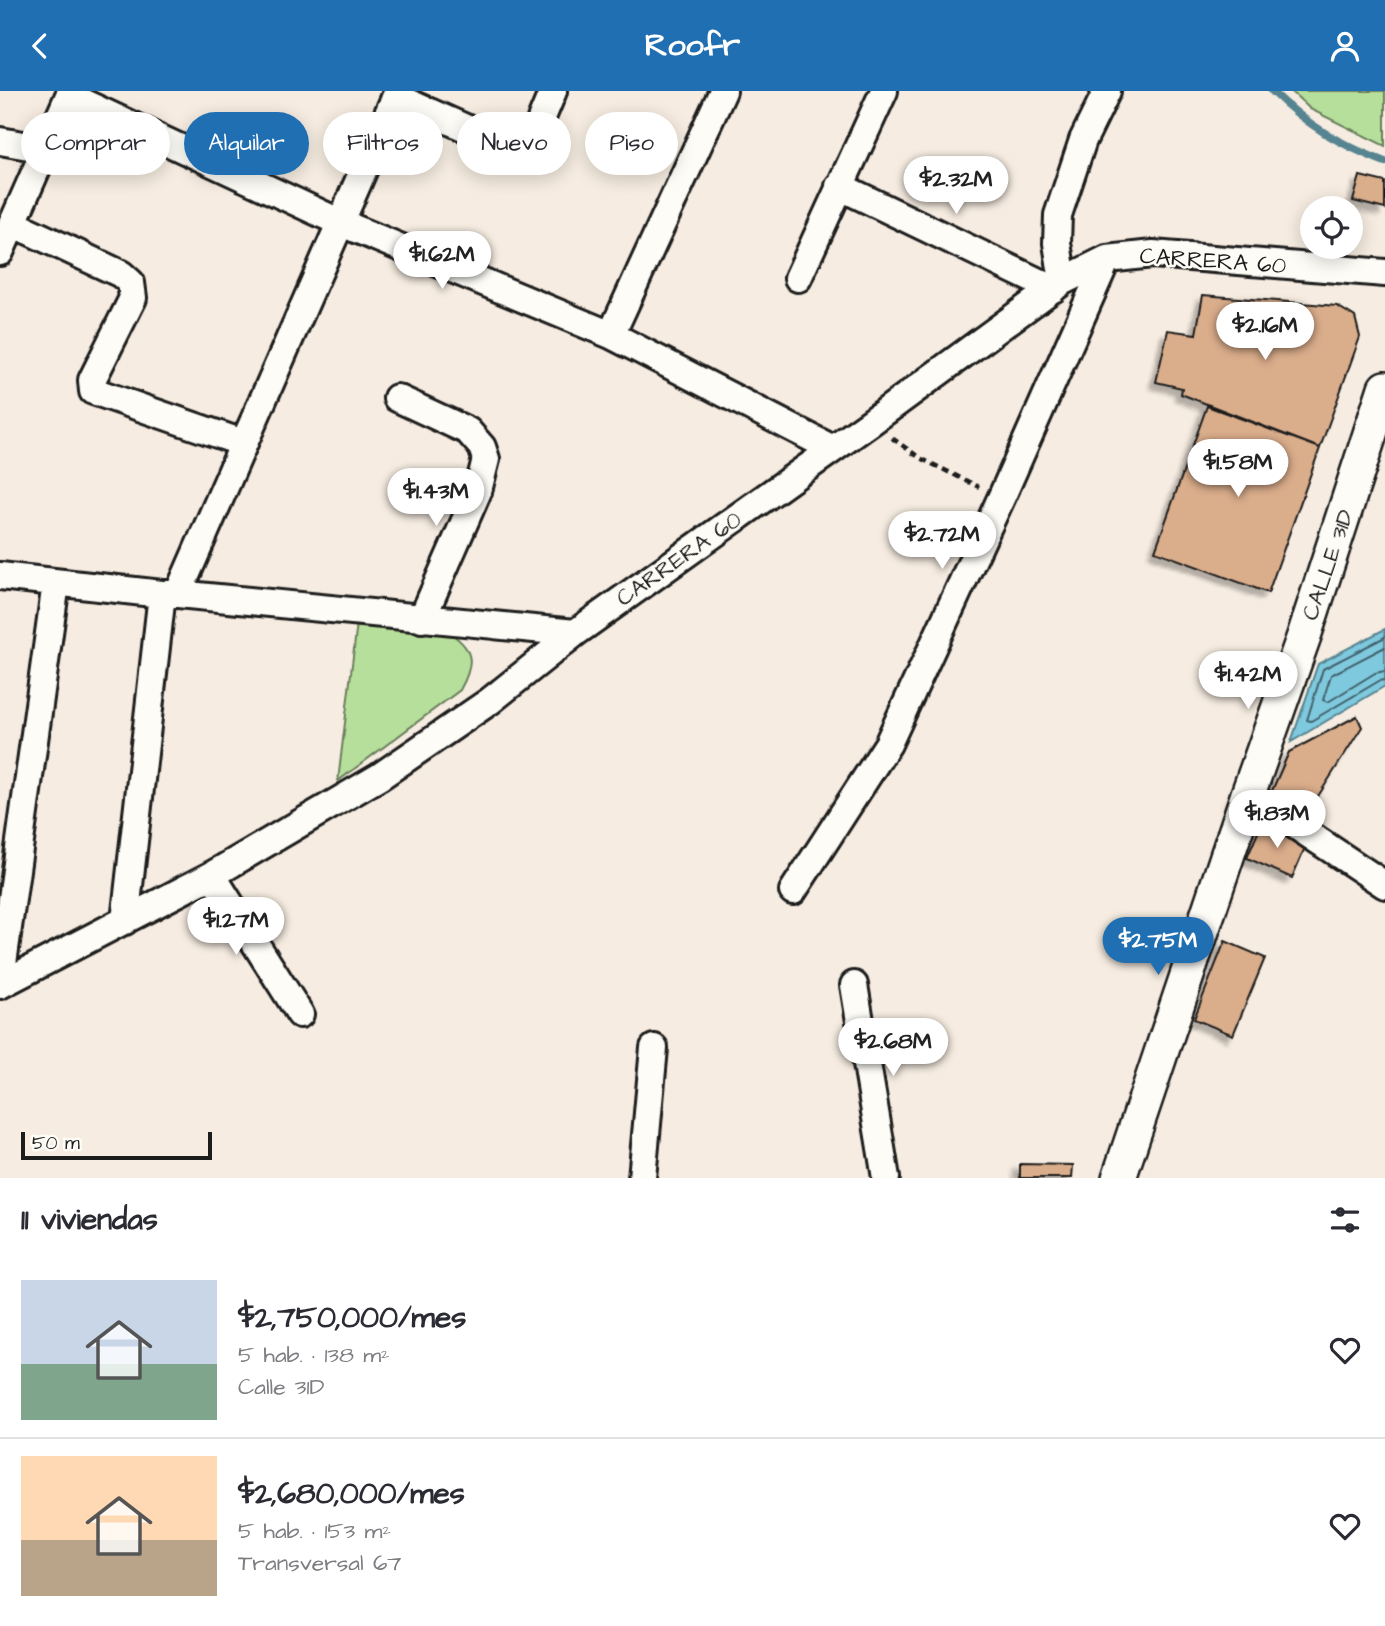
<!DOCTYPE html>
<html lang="es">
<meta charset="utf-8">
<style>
:root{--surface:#fff;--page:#f7f7f7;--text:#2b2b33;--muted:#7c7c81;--line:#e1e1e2;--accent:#1f6fb2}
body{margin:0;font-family:"Architects Daughter",sans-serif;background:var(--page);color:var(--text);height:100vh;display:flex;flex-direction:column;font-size:26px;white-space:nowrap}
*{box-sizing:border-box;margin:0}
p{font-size:23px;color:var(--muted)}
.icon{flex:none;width:38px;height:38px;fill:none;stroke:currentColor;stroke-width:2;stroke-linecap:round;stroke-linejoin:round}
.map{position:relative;height:1087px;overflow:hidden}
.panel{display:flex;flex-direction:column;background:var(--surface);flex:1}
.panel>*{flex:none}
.top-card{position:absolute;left:21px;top:21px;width:700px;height:63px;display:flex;gap:14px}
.tools{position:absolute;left:1300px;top:105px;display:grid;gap:14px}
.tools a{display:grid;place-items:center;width:63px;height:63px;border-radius:50%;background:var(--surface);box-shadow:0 4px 18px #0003;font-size:35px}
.scale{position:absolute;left:21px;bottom:18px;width:191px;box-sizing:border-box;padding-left:7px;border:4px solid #1c1c1c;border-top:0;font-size:19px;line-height:24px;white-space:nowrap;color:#1c1c1c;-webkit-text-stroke:5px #fdfcf7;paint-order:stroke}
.price{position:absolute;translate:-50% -60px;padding:0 16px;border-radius:24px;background:#fff;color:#222;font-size:23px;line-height:46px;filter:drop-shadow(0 2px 4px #0008)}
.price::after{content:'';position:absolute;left:50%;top:42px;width:21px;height:16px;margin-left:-10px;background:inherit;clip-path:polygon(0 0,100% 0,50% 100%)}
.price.current{background:var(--accent);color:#fff}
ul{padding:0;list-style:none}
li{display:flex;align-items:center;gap:21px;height:175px;padding:0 21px}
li+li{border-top:2px solid var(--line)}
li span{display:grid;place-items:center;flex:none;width:196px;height:140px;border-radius:0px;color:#555}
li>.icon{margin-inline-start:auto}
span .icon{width:84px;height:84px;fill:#fffc;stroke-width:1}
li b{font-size:30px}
h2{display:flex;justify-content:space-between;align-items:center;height:84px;padding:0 21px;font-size:30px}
.chip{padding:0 24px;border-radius:32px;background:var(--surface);box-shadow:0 4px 18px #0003;font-size:24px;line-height:63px}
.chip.current{background:var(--accent);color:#fff}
header{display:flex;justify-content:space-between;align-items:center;height:91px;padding:0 21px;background:var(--accent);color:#fff;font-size:32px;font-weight:700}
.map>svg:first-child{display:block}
.green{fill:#b6df9b;stroke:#697e5c;stroke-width:2}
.water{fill:#7ec9de;stroke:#578490;stroke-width:2}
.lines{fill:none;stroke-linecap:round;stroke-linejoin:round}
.shore{stroke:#43616a;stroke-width:2}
.stream{stroke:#578490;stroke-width:8}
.building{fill:#daad8b;stroke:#1c1c1c;stroke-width:2;filter:url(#shadow)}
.minor-casing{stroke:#1c1c1c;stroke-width:32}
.tertiary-casing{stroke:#1c1c1c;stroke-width:38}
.path{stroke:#1c1c1c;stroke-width:4.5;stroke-dasharray:7 5;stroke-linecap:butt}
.minor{stroke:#fdfcf7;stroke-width:26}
.tertiary{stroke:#fdfcf7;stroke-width:33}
.labels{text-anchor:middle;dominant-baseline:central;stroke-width:5;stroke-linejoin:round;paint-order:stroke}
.street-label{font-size:23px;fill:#1c1c1c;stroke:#fdfcf7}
</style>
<header><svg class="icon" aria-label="back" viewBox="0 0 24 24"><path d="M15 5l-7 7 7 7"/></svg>Roofr<svg class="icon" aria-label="person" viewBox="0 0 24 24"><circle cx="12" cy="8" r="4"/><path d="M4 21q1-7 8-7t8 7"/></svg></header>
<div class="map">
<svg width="1385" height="1087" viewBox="0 0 1385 1087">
<defs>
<filter id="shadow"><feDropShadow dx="-6" dy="6" stdDeviation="2" flood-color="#0004"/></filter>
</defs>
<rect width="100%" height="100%" fill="#f6ece1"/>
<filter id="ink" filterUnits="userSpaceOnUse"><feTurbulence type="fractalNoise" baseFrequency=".0143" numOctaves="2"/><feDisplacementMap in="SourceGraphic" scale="14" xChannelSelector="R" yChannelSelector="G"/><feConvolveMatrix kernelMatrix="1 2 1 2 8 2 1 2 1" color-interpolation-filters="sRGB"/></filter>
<g filter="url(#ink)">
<path class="green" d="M1291,0h94v55l-75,-37z
M357,532l94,11c25,16 22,33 9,56l-122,91z"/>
<path class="water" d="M1385,538v57l-94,56 27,-78z"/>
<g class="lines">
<path class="shore" d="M1385,546l-62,32 -16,51 4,1 68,-40 6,-1
M1385,556l-54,28 -8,25 5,2 47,-29 10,-2"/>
<path class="stream" d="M1272,0c36,35 67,53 113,71"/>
</g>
<path class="building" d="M1360,85l25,6v27l-32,-8z
M1203,204l134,11 18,11 5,20 -40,111 -139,-54 1,-6 -26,-6 12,-52 28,4z
M1207,315l113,42 -52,145 -113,-42z
M1357,625l5,11 -61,96 -34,-21 22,-50z
M1262,732l45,20 -15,35 -45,-20z
M1225,850l40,17 -32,77 -39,-16z
M1020,1073l53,1 -1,13h-52z"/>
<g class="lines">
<g class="minor-casing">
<path id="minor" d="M69,5l270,126 272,113 222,114
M396,6l114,51 11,2 10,-6 22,-53
M0,50l46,8
M839,95l214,103
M12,132l109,51 10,9 2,15 -41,82 1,11 150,52
M0,161l71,-161
M798,187l86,-187
M1063,190l-6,-38 1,-28 25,-75 24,-49
M611,244l112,-244
M397,307l71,33 14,16 4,12 -8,32 -56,128
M0,485l162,18h16l397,39
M178,503l220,-503
M1248,703l137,91
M212,784l88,139
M793,800l95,-147 115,-250 104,-235
M125,830l37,-327
M0,894l212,-110 167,-98 111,-76 85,-68 296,-211 192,-141 44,-22 46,-5 232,19
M0,894l56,-402
M854,894l32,193
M642,1087l12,-130"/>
</g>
<g class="tertiary-casing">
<path id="tertiary" d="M1119,1087l129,-384 56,-158 81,-248"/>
</g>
<path class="path" d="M892,347l28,20 59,29"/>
<use href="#minor" class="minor"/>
<use href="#tertiary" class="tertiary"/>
</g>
</g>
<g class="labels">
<g class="street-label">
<text transform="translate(1213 170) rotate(4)">CARRERA 60</text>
<text transform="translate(679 468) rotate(-35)">CARRERA 60</text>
<text transform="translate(1328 474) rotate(-71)">CALLE 31D</text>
</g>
</g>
</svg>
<div class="tools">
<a><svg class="icon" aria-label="locate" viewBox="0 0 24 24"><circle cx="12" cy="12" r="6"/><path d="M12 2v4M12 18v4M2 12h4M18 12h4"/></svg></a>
</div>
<div class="scale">50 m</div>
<b class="price" style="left:956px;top:125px">$2.32M</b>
<b class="price" style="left:442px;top:200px">$1.62M</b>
<b class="price" style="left:1265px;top:271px">$2.16M</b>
<b class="price" style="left:1238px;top:408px">$1.58M</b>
<b class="price" style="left:436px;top:437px">$1.43M</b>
<b class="price" style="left:942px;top:480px">$2.72M</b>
<b class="price" style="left:1248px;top:620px">$1.42M</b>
<b class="price" style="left:1277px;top:759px">$1.83M</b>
<b class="price" style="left:236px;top:866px">$1.27M</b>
<b class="price current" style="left:1158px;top:886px">$2.75M</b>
<b class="price" style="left:893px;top:987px">$2.68M</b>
<div class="top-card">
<a class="chip">Comprar</a>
<a class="chip current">Alquilar</a>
<a class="chip">Filtros</a>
<a class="chip">Nuevo</a>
<a class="chip">Piso</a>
</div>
</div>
<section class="panel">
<h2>11 viviendas<svg class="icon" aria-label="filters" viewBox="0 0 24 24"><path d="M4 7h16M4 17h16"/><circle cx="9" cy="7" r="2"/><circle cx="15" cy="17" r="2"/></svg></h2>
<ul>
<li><span style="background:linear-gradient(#c9d6e8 60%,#7fa58c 0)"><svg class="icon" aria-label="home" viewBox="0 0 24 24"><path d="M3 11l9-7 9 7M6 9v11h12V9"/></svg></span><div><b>$2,750,000/mes</b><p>5 hab. · 138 m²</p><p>Calle 31D</p></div><svg class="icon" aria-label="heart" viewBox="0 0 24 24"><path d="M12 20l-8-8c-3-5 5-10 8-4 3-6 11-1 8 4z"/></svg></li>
<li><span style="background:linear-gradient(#ffd9b3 60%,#b9a48a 0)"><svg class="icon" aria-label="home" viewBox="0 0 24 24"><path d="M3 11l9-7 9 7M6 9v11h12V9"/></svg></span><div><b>$2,680,000/mes</b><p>5 hab. · 153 m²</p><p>Transversal 67</p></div><svg class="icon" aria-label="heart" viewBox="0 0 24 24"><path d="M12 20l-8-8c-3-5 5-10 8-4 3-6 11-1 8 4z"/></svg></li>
</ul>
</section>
